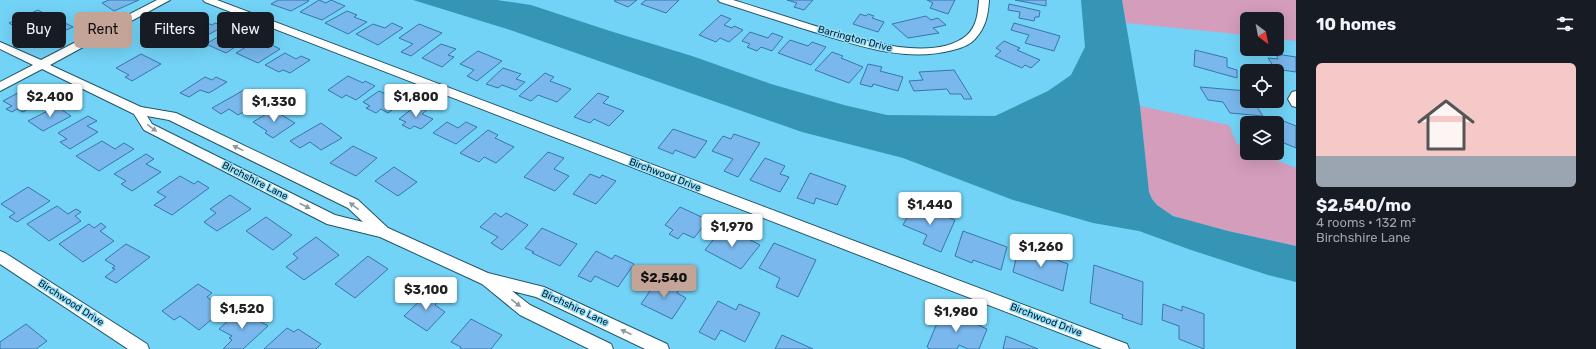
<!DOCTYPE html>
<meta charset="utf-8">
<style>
:root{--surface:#171b24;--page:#20242c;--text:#f1f3f6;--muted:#9ea1a6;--line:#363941;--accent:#c3a496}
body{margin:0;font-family:Rubik,sans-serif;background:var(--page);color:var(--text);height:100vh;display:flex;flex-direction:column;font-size:15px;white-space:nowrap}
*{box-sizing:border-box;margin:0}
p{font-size:13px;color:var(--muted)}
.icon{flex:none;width:22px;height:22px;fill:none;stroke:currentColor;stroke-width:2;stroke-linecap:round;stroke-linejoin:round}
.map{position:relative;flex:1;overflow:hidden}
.side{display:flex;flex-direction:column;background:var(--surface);width:300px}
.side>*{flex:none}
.banner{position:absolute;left:12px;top:12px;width:380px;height:36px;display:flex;gap:8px}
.needle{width:26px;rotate:148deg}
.controls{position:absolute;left:1240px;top:12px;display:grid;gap:8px}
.controls a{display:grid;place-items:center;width:44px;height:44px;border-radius:6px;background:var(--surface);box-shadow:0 4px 16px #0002;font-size:20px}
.price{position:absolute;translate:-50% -34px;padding:0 9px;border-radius:4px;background:#fff;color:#222;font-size:13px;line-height:26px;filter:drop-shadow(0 1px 2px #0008)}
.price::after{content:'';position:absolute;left:50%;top:24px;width:12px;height:9px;margin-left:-6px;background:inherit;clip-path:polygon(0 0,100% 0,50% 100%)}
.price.current{background:var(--accent);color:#111}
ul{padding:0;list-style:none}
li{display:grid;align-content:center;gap:8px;height:212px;padding:0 20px}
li+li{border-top:1px solid var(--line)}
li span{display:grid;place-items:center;height:124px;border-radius:6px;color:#555}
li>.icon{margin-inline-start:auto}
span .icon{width:72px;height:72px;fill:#fffc;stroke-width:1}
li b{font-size:17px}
h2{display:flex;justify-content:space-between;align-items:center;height:48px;padding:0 20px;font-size:17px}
.chip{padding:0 14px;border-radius:6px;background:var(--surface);box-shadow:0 4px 16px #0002;font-size:14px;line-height:36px}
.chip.current{background:var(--accent);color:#111}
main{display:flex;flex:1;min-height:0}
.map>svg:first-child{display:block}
.green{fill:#d39dbb}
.water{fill:#3695b5}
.building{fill:#79b7ec;stroke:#3677aa}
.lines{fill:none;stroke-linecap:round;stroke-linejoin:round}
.street-casing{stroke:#215568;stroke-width:2}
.street{fill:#fff;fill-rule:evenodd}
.oneway{fill:#8c9a9f}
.labels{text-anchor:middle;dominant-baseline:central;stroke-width:3;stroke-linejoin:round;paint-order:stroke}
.street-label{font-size:10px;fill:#001e29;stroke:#94ddfa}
</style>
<main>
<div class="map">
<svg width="1296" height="349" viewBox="0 0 1296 349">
<rect width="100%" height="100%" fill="#73d3f7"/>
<path class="green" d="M1122,0h174v41l-19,-2v-20h-30v16l-121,-12z
M1140,106l89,19 8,19 10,4v5h12l37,15v78c-30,-7 -61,-13 -91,-21 -10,-3 -22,-5 -32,-10 -11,-4 -20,-12 -24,-23z"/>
<path class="water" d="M413,0h84l34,5 79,26 82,25 79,28 73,21 43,10 108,1 53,-25 23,-16 14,-28 -4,-47h41l18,106 9,86 3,7 5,6 16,11 55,15 68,15v36l-28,-7 -77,-25 -52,-19 -46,-8 -80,-23 -110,-42 -101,-26 -295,-103z"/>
<path class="building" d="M109,0h30l-25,11 -12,-8z
M278,0h29l2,1 -18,10 -20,-7z
M319,0l7,3 5,-3 14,6 -23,14 -22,-8z
M616,0h21l-9,7 -14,-6z
M646,0h33l-13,13 -25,-9z
M787,0h26l-9,10 -10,-3 3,-4z
M927,0h28l-7,14 -18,-6 3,-5z
M1015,0h31v6z
M1009,4l31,7 -1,6h-4l-1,4 -15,-3 1,-6 -12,-2z
M38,10l15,9 -29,13 -15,-9z
M347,11l10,4 -3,2 13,5 -19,12 -23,-11z
M860,14l6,2 2,-2 6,2 -2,2 12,4 -6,10 -25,-8z
M721,15l10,4 -7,6 8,3 2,-2 9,4 -14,12 -9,-4 -4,4 -17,-7z
M926,16l5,4 7,-2 8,7 -13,3 6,5 -31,5 -16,-14z
M200,20l12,5 3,-2 9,3 -20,11 -6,-2 -5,3 -7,-4 4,-2 -6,-3z
M63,22l10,5 -11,5 4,2 -18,9 -15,-8z
M392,23l11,5 -25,17 -22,-11 17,-10 12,4z
M1014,23l46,13 -6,15 -29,-8 4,-8 -18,-5z
M419,24l23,9 -31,23 -10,-4 12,-8 -14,-6z
M233,28l9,4 -6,3 10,5 -20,13 -20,-9z
M750,32l18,6 4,-5 11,4 -11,14 -11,-4 -4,4 -10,-4 3,-3 -8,-3z
M790,40l18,6 4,-4 14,5 -15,18 -33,-12z
M1004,41l16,7 -3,2 23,10 -9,8 -6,-3 -3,3 -27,-12 6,-5 -5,-3z
M254,42l14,6 4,-3 8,4 -22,14 -22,-10z
M441,44l15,5 -8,6 6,2 -12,10 -20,-9z
M1195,50l32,8v9l10,3v8l-43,-12z
M478,51l24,10 -25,20 -10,-5 7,-6 -14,-6z
M832,52l11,4 -2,2 22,9 -14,16 -34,-13z
M285,53l11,6 5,-3 9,4 -20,13 -7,-3 -4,2 -14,-7z
M141,54l20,10 -29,17 -7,-4 4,-2 -13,-7z
M1276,54l20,3v15l-21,-3 -7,-11 10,1z
M868,64l14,3 -2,4 23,6 -5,14 -25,-7 -1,3 -12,-3z
M503,68l18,6 -5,5 9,3 -9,8 -14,-5 -4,3 -12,-4z
M954,70l18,29h-8l-3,-5h-11l-3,-5 -33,2 -5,-10 14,-1 -4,-8z
M545,73l9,4 -4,4 21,8 -14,13 -19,-7 -7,6 -12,-5z
M348,76l15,7 2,-2 10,5 -19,14 -10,-5 -4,3 -14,-8z
M205,77l7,3 4,-3 11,5 -18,11 -9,-3 -11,7 -9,-4z
M1200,87l47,4v10h6l10,15 -33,-3 -7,-11 -15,-2z
M27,88l5,3 4,-2 6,3 -3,1h4l7,4 -27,15 -6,-3 -5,3 -6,-3 6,-3 -9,-5z
M244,90l17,12 -23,13 -9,-6 -8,5 -9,-6z
M379,91l13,6 4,-4 11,6 -19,14 -7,-4 -5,4 -10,-5 4,-2 -7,-4z
M598,93l11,4 -6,6 21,8 -15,15 -15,-7 -4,4 -16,-6z
M61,104l5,4 -4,2 9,6 -28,15 -15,-10z
M418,104l10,5 -6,5 11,5 -12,10 -7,-3 -4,3 -8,-4 4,-3 -7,-3z
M273,110l22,13 -22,15 -8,-5 2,-2 -14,-9z
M88,116l9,5 -10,5 11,6 -28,17 -10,-7 7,-3 -9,-6z
M1281,120l15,6v22l-19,-8v-13z
M447,122l11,6 8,-6 11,5 -21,17 -23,-11z
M321,123l21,15 -21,12 -11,-8 -10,6 -10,-7z
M673,129l34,12 -12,17 -20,-8 -2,4 -15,-6z
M488,130l10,5 -3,3 19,9 -18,16 -12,-6 -5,5 -19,-9z
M734,134l26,9 -22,34 -14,-6 9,-12 -21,-8 11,-15 8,3z
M102,141l13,8 9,-6 10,6 -35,22 -23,-15z
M353,146l24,12 -21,18 -26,-13z
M548,152l16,6 -10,11 15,7 -14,15 -31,-14z
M146,154l8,5 -8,5 15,8 -29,19 -11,-7 5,-3 -12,-7z
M765,158l20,8 -5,8 9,3 -9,15 -30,-12z
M394,167l23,15 -19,14 -23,-15z
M810,173l36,13 -9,19 -21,-7 -2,6 -17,-6z
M590,174l10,4 2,-3 14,6 -20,23 -23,-10z
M180,176l14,8 4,-3 11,7 -37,27 -18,-10 12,-8 -9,-5z
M28,187l22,14 -33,21 -8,-5 6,-4 -14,-9z
M230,195l21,14 -34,22 -13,-9 12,-9 -6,-4z
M914,204l41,16 -14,32 -18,-8 4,-9 -24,-10z
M57,206l11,8 8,-5 5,3 -6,4 6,5 -32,20 -22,-17z
M680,207l28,13 -14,18 -11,-5 -5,6 -9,-5 4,-4 -8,-5z
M495,213l6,4 5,-4 22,12 -26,25 -11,-7 7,-6 -18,-10z
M266,217l26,18 -19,15 -27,-19z
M101,223l5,4 -6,4 14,10 -31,21 -24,-18 30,-20 5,4z
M724,226l36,19 -19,24 -36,-19z
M542,228l35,16 -17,22 -28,-13 2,-1 -9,-4z
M963,231l44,16 -6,23 -28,-10 -1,3 -17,-7z
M316,237l23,18 -35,25 -18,-13 12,-9 -5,-4z
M774,243l42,17 -18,37 -22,-10 4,-9 -21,-10z
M126,244l24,13 -34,26 -11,-6 10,-8 -3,-1 3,-2 -10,-6z
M1019,246l49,18 -5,27 -50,-19z
M596,251l16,8 3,-4 19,9 -16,23 -23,-11 -4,6 -13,-6z
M368,256l20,13 -33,29 -20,-14z
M1094,265l49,17 -1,43 -20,-7 1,-3 -33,-12z
M659,278l21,10 -3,5 9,5 -14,21 -31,-15z
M198,284l14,9 -5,4 17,12 -25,21 -19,-14 -6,4 -12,-9z
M432,289l12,7 -9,9 10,7 -18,19 -23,-15z
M718,301l18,9 3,-6 21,9 -15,29 -24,-12 -6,10 -16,-8z
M1163,304l19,7v-5l22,8v35l-25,-10v-13l-17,-6z
M943,309l44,20 -8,20h-11l-9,-4 -2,4h-27l-3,-2z
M240,310l28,16 -25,23h-20l9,-9 -3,-2 3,-2 -13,-7z
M471,319l31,16 -11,14h-31l1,-2 -10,-5z
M26,324l21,17 -11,8h-36v-7z
M287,328l7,4 4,-3 23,15 -5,5h-52z
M782,335l31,14h-38z
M1006,336l32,13h-35z"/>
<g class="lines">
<g class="street-casing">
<path id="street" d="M157,0h13l-120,65 91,42 35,6 182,87 30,28 100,45 56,14 123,57 2,5h-24l-109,-52 -24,-6 18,14 81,39 2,5h-24l-69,-34 -38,-31 -102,-47 -53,-13 -183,-94 -10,-16 -92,-45 -42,22v-9l33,-17 -33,-16v-7l41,18zM147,116l22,4 179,88 15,14 -28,-7 -183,-91z
M203,0h14l910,344 2,5h-27l-897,-347z
M718,0h15c26,8 51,16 76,24 40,12 120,41 157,12 11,-9 12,-23 13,-36h10c-1,15 -3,27 -14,39 -5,6 -14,9 -22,11 -52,14 -105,-8 -155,-23 -26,-8 -52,-17 -78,-25z
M1296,91v16l-4,-1 -4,-7 4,-7z
M0,251l5,2 142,91 2,5h-21l-128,-85z"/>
</g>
<use href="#street" class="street"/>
</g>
<defs><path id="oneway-solid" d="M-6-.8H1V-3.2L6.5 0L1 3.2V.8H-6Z"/></defs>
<g class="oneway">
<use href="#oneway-solid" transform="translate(152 128) rotate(36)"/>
<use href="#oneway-solid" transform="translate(238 148) rotate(-154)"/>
<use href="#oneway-solid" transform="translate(305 206) rotate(27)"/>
<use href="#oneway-solid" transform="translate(354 206) rotate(-142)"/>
<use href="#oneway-solid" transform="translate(516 303) rotate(38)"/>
<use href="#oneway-solid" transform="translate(626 332) rotate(-155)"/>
</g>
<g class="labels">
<g class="street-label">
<text transform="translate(855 39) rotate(15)">Barrington Drive</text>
<text transform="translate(665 175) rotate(21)">Birchwood Drive</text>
<text transform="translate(255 181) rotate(27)">Birchshire Lane</text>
<text transform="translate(71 303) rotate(33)">Birchwood Drive</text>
<text transform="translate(575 308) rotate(25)">Birchshire Lane</text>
<text transform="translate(1046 320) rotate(21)">Birchwood Drive</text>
</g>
</g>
</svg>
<div class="controls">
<a><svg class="needle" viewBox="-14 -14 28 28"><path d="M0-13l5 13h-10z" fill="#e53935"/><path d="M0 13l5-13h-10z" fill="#9ea1a6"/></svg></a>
<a><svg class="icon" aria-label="locate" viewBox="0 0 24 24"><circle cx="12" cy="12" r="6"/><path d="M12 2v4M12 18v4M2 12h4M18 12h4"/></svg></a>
<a><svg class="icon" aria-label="layers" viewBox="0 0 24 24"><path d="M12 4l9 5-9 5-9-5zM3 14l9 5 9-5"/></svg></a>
</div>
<b class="price" style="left:50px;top:118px">$2,400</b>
<b class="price" style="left:416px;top:118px">$1,800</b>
<b class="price" style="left:274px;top:123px">$1,330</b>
<b class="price" style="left:930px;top:226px">$1,440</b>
<b class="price" style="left:732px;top:248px">$1,970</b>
<b class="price" style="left:1041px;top:268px">$1,260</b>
<b class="price current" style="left:664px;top:299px">$2,540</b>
<b class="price" style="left:426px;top:311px">$3,100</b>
<b class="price" style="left:242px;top:330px">$1,520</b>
<b class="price" style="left:956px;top:333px">$1,980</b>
<div class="banner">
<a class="chip">Buy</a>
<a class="chip current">Rent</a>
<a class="chip">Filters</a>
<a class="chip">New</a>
</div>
</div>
<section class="side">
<h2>10 homes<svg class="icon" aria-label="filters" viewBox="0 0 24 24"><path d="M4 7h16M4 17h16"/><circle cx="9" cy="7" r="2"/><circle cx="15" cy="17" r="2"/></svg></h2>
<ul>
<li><span style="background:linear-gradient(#f6c9c9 75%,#9aa5b1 0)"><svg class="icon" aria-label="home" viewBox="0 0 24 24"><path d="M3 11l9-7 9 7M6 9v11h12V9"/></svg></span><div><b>$2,540/mo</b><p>4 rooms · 132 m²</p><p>Birchshire Lane</p></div></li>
</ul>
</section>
</main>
